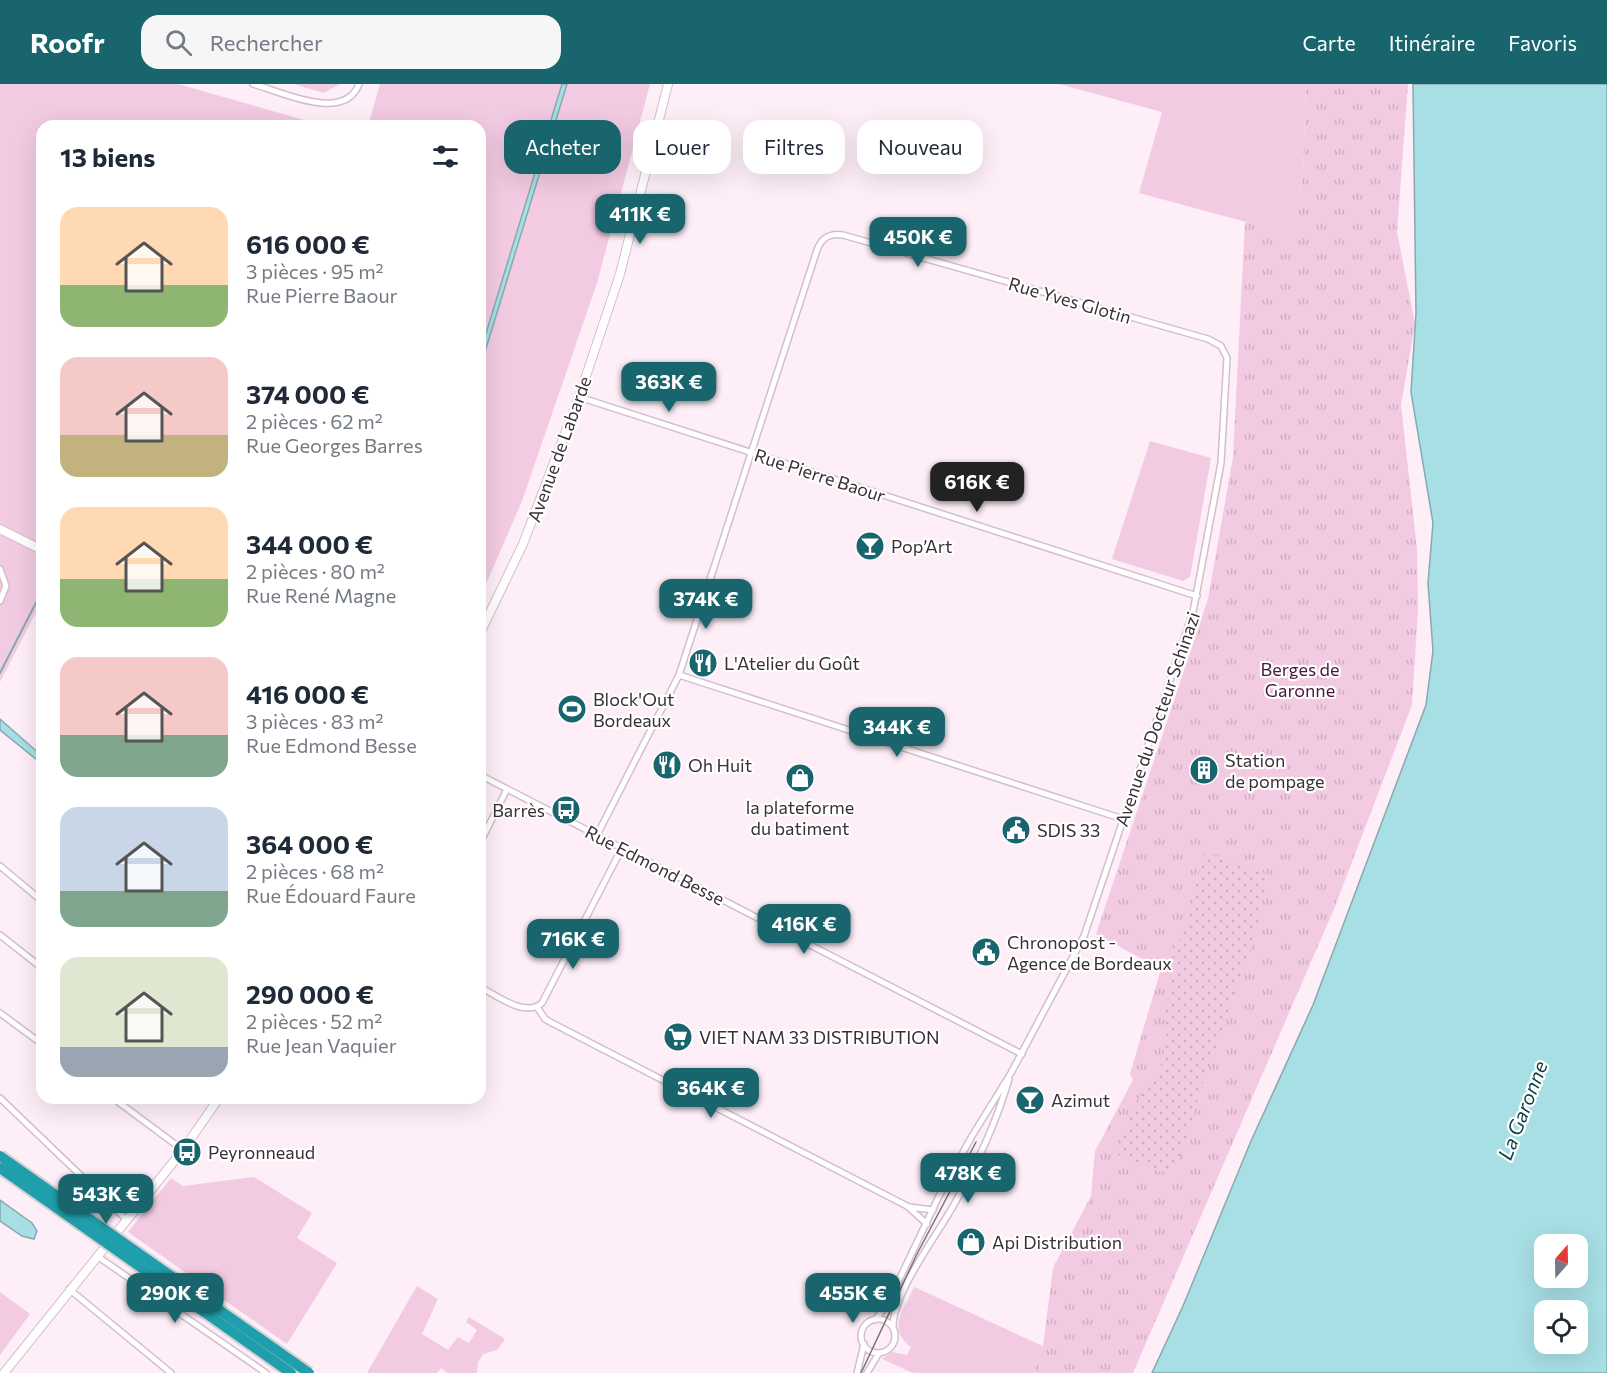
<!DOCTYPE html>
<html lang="fr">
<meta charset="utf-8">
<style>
:root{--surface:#fff;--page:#f6f6f7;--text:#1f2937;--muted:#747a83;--accent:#18656d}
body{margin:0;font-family:Commissioner,sans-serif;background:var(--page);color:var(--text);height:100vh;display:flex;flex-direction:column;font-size:22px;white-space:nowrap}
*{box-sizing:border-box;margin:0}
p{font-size:20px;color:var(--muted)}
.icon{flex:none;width:33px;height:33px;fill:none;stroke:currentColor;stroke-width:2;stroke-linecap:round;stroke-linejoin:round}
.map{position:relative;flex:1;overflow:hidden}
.side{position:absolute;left:36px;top:36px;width:450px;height:984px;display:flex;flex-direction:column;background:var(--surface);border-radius:18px;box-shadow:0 6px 24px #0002}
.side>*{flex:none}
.guide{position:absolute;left:504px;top:36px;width:570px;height:54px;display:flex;gap:12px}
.needle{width:39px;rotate:20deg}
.buttons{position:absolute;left:1534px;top:1150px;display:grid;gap:12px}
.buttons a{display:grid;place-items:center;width:54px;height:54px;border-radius:12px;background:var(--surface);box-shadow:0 6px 24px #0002;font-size:30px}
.price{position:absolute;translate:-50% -51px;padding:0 14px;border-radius:12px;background:var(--accent);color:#fff;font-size:20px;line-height:39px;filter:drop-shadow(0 2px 3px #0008)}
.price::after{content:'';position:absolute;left:50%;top:36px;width:18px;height:14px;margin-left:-9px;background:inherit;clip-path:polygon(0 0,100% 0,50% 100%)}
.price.current{background:#222;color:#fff}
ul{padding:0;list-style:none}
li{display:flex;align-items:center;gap:18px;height:150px;padding:0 24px}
li span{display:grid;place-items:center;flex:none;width:168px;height:120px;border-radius:18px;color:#555}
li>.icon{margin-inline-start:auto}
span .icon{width:72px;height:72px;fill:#fffc;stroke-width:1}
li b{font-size:26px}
h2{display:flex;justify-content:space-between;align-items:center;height:72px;padding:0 24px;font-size:26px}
.pill{padding:0 21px;border-radius:18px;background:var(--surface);box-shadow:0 6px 24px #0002;font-size:21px;line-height:54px}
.pill.current{background:var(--accent);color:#fff}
header{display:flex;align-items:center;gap:36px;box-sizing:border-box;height:84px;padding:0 30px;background:var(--accent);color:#fff}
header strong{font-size:28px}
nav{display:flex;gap:33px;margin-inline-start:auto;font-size:21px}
.search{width:420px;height:54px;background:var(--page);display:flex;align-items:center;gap:15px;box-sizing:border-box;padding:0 21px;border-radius:18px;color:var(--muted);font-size:22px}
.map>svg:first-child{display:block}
.grass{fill:#f2cae2}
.forest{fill:url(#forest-firs)}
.park{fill:url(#park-tufts)}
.garden{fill:url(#garden-dots)}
.water{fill:#a7dfe5;stroke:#86aab0;stroke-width:1.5;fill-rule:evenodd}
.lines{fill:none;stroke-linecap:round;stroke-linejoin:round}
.stream{stroke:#86aab0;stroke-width:2}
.street-casing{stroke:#d5becc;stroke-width:8}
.secondary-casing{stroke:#d5becc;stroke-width:10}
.street{stroke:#fff;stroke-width:5}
.secondary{stroke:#fff;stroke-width:8}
.tram{stroke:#7e737a;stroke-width:1.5}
.highway-bridge-casing{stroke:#d3d1d3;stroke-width:14;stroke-linecap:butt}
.highway-bridge{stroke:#1f9fab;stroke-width:10}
.labels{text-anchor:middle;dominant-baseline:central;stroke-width:4.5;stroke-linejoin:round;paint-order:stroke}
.street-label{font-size:18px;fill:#393036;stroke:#fff}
.poi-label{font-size:18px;fill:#393036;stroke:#fff;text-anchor:start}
.park-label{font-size:18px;fill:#481739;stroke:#fff}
.water-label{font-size:20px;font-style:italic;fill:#093e43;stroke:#fff}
</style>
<header>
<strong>Roofr</strong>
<div class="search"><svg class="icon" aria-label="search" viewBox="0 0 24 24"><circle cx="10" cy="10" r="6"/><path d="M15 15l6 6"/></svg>Rechercher</div>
<nav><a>Carte</a><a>Itinéraire</a><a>Favoris</a></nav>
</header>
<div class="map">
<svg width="1607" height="1289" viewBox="0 0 1607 1289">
<defs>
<pattern id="forest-firs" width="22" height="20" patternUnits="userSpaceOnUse" patternTransform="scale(1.5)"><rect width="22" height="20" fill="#f2cae2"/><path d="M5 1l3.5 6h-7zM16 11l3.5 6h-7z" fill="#d0aec2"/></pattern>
<pattern id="park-tufts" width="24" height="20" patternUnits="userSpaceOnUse" patternTransform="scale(1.5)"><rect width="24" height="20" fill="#f2cae2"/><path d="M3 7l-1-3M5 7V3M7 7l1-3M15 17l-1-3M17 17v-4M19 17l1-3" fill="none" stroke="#d0aec2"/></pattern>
<pattern id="garden-dots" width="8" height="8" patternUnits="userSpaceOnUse" patternTransform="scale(1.5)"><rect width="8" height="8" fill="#f2cae2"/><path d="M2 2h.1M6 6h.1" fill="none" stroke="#d0aec2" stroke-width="1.8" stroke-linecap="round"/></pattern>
</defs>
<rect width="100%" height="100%" fill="#fdeef7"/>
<path class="grass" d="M0,0h178l147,42h-283v475l-42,81z
M380,0h270l-53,199 -75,218 -42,97v-472h-112z
M1059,0h247l-3,86 -9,65 -155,-42 23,-81z
M1150,357l61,17 -21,119 -7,4 -71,-22z
M254,1093l58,36 -15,25 40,25 -50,81 -159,-112 43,-54 12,8z
M417,1202l21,13 -16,35 26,16 10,-13 11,6 8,-13 -11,-8 3,-5 36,22 -8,11 -14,4 -5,9 -1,10h-29l-7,-5 -4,5h-70z
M914,1203l129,59 -10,27h-120l-31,-14 10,-7 15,3 4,-8c-25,-18 -7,-37 3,-60z
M0,1208l30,22 -30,41z"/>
<path class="forest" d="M294,0h46l-16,9z"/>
<path class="park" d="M1306,0h102l-11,148 18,92 -14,81 16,144 1,60 -6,96 -78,204 -201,464h-100l10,-27 10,-78 38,-72 4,-45 38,-71 -3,-6 31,-105 -65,-35 112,-335 25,-142 12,-235 49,12 9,-64z"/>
<path class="garden" d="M1206,768l63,23 -18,75 -48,132 -22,74 -11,17 -12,-2 -42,-17 21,-54 15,-15 8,-17 7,-28 -2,-27 7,-37 1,-26 13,-22 17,-72z"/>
<path class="water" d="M562,0h5l-87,284v-15z
M1413,0h194v1289h-455l31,-67 68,-165 62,-136 113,-300 7,-54 -5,-68 5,-60 -22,-131 5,-79zM1545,1161h33v33h-33zM1545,1227h33v33h-33z
M0,635l42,37v8l-42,-34z
M0,1116l32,23 5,8 -3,8 -12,-3 -22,-15z"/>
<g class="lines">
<path class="stream" d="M0,589l42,-82"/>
<g class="street-casing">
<path id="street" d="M253,0c29,8 91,39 106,0
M579,313l618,199
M0,485l6,17 -6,15
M679,591l444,144
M480,691l542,279
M597,751l82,-160 138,-425c5,-13 13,-17 26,-15l365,104 13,7 6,12 -6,105 -28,149 -109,324 -73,137 -39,63 -32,58 -52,109 -13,17
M480,759l27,-54
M0,782l42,35
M0,851l42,33
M480,903c16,8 45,31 62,16l80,-155
M537,923l8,12 7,4 355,183 20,18
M0,929l42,31
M0,1014l127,122
M113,1014l70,52
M207,1014l9,6
M909,1123l24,3
M97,1172l169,117
M69,1205l102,84
M861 1252a17 17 0 1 1 34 0a17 17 0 1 1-34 0Z
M893,1244c-1,-35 46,-95 63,-127 23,-42 39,-75 53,-122
M857,1289l7,-29
M867,1289l12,-20"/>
</g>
<g class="secondary-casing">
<path id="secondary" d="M0,445l42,21
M480,549l43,-89 56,-147 41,-123 48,-190
M4,1289l179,-223 36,-52"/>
</g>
<use href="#street" class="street"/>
<use href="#secondary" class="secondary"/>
<path class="tram" d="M861,1289l56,-119 59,-112"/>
<g class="highway-bridge-casing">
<path id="highway-bridge" d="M0,1072l309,217
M0,1084l291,205"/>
</g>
<use href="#highway-bridge" class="highway-bridge"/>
</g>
<defs>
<g id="bar-disc" transform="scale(1.5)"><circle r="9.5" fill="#18656d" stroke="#fff"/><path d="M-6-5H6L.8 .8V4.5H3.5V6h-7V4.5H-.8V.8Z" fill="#fff"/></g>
<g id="restaurant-disc" transform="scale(1.5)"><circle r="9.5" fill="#18656d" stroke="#fff"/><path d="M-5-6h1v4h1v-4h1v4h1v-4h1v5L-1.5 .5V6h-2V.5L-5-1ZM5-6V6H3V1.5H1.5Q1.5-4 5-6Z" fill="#fff"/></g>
<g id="stadium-disc" transform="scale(1.5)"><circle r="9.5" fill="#18656d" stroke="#fff"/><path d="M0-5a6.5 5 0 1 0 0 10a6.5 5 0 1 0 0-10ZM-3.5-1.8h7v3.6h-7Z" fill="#fff"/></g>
<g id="building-disc" transform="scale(1.5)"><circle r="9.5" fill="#18656d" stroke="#fff"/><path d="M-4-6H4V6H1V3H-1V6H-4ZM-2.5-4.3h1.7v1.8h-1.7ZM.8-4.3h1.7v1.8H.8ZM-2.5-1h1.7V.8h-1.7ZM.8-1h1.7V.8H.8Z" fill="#fff"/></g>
<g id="shop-disc" transform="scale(1.5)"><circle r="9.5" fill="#18656d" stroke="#fff"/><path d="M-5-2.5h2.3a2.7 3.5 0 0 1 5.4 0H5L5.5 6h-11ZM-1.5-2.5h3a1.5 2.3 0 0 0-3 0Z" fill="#fff"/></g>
<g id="bus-disc" transform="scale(1.5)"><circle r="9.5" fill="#18656d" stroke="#fff"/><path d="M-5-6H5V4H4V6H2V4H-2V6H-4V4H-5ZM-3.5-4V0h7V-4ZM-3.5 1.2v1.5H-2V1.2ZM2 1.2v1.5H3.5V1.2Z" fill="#fff"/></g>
<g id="civic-disc" transform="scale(1.5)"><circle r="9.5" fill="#18656d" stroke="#fff"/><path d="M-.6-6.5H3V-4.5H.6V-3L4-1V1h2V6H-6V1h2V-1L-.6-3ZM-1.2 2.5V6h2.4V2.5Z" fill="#fff"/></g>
<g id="supermarket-disc" transform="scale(1.5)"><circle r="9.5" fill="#18656d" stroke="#fff"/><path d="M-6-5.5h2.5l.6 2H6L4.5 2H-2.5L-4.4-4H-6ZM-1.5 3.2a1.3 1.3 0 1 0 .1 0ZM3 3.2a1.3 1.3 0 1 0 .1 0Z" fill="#fff"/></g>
</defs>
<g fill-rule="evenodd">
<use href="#bar-disc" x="870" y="462"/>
<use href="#restaurant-disc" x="703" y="579"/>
<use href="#stadium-disc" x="572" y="625"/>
<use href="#restaurant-disc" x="667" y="681"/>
<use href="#building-disc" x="1204" y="686"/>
<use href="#shop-disc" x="800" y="694"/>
<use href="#bus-disc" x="566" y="726"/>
<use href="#civic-disc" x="1016" y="746"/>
<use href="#civic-disc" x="986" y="868"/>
<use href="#supermarket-disc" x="678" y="953"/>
<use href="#bar-disc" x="1030" y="1016"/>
<use href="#bus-disc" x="187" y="1068"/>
<use href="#shop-disc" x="971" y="1158"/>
</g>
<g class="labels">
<g class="street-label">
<text transform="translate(1070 216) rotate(16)">Rue Yves Glotin</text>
<text transform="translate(559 365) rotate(-70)">Avenue de Labarde</text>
<text transform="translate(820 391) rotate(18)">Rue Pierre Baour</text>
<text transform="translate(1157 635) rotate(-71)">Avenue du Docteur Schinazi</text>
<text transform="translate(655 781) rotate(27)">Rue Edmond Besse</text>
</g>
<g class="poi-label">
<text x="891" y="462">Pop’Art</text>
<text x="724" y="579">L'Atelier du Goût</text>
<text x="593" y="615">Block'Out<tspan x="593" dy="21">Bordeaux</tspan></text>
<text x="1225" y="676">Station<tspan x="1225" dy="21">de pompage</tspan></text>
<text x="688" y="681">Oh Huit</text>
<text x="800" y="723" text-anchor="middle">la plateforme<tspan x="800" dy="21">du batiment</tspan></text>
<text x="545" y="726" text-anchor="end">Barrès</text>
<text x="1037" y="746">SDIS 33</text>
<text x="1007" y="858">Chronopost -<tspan x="1007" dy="21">Agence de Bordeaux</tspan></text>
<text x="699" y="953">VIET NAM 33 DISTRIBUTION</text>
<text x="1051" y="1016">Azimut</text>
<text x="208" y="1068">Peyronneaud</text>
<text x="992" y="1158">Api Distribution</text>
</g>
<g class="park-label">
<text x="1300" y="585">Berges de<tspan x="1300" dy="21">Garonne</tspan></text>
</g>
<g class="water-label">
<text transform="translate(1522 1026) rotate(-69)">La Garonne</text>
</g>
</g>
</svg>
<div class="buttons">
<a><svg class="needle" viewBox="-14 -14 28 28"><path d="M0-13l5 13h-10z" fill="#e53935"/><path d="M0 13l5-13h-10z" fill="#747a83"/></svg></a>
<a><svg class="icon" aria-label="locate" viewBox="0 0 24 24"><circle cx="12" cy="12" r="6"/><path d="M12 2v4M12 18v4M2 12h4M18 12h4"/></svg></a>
</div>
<b class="price" style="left:640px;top:161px">411K €</b>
<b class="price" style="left:918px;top:184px">450K €</b>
<b class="price" style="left:669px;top:329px">363K €</b>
<b class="price current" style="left:977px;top:429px">616K €</b>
<b class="price" style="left:706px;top:546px">374K €</b>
<b class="price" style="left:897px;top:674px">344K €</b>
<b class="price" style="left:804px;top:871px">416K €</b>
<b class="price" style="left:573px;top:886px">716K €</b>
<b class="price" style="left:711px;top:1035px">364K €</b>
<b class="price" style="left:968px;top:1120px">478K €</b>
<b class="price" style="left:106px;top:1141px">543K €</b>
<b class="price" style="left:175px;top:1240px">290K €</b>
<b class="price" style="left:853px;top:1240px">455K €</b>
<div class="guide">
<a class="pill current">Acheter</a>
<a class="pill">Louer</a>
<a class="pill">Filtres</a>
<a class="pill">Nouveau</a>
</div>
<section class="side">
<h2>13 biens<svg class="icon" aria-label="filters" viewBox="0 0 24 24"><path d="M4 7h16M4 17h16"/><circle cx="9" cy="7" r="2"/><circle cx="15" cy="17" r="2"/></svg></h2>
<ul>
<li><span style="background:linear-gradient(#ffd9b3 65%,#8fb573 0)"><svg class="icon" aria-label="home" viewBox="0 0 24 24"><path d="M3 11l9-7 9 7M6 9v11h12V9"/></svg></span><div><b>616 000 €</b><p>3 pièces · 95 m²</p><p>Rue Pierre Baour</p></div></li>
<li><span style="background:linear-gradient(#f6c9c9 65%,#c2b280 0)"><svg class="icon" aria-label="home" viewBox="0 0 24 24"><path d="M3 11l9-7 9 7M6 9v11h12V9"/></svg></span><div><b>374 000 €</b><p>2 pièces · 62 m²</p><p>Rue Georges Barres</p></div></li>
<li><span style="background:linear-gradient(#ffd9b3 60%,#8fb573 0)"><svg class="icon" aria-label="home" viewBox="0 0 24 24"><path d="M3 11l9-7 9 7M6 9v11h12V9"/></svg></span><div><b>344 000 €</b><p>2 pièces · 80 m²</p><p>Rue René Magne</p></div></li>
<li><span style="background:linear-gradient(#f6c9c9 65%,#7fa58c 0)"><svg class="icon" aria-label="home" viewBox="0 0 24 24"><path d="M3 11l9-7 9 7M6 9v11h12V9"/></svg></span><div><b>416 000 €</b><p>3 pièces · 83 m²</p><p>Rue Edmond Besse</p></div></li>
<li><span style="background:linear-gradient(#c9d6e8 70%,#7fa58c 0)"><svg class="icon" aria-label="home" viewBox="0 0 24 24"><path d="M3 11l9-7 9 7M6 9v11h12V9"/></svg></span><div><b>364 000 €</b><p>2 pièces · 68 m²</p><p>Rue Édouard Faure</p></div></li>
<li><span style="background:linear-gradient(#dfe7d0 75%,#9aa5b1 0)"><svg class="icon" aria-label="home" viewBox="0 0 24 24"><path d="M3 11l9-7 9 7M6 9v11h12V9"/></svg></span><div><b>290 000 €</b><p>2 pièces · 52 m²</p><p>Rue Jean Vaquier</p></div></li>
</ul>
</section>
</div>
